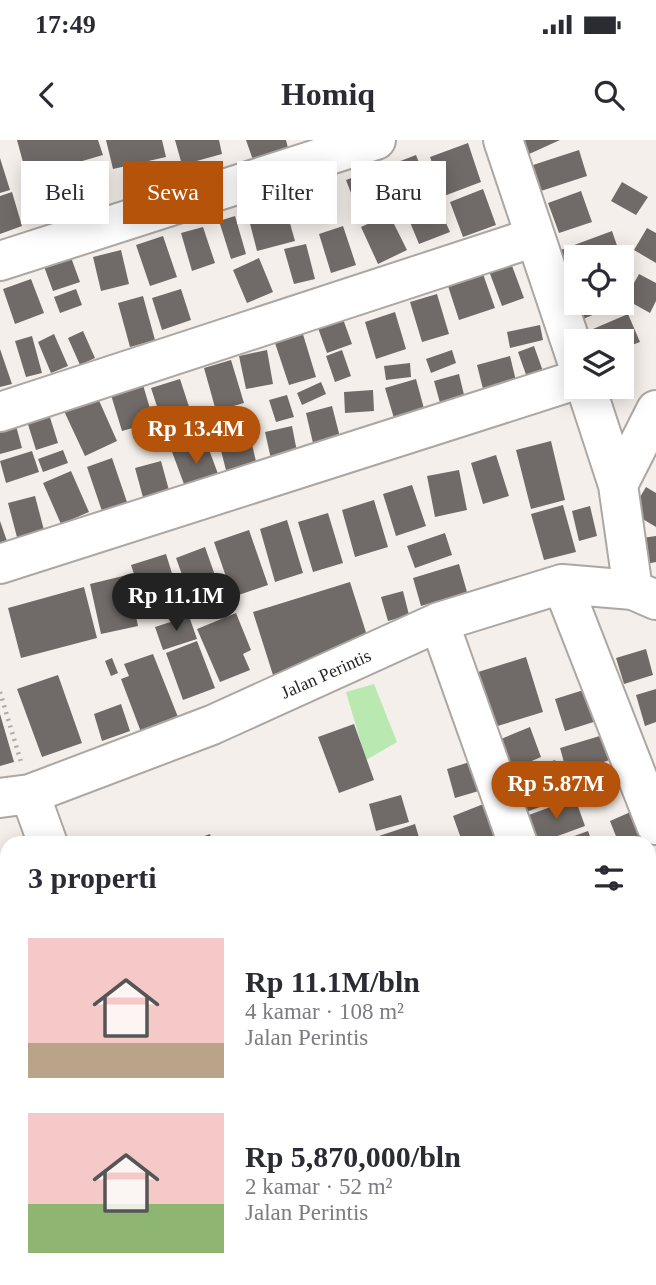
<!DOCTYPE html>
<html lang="id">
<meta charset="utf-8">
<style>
:root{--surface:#fff;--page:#f7f7f7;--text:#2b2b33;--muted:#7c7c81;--accent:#b45309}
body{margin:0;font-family:Georgia,serif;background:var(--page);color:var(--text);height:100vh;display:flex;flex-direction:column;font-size:26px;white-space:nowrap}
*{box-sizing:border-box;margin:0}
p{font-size:23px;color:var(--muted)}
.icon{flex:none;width:38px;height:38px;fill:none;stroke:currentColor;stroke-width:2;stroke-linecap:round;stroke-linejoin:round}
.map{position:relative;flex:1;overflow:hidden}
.sheet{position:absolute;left:0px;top:696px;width:656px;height:450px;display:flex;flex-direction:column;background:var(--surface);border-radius:21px 21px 0 0;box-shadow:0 4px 18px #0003}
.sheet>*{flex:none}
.guide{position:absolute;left:21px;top:21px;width:614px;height:63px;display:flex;gap:14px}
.fabs{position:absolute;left:564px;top:105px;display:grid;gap:14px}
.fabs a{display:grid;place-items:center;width:70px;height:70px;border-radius:0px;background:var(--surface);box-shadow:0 4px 18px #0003;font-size:35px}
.price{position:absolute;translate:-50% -60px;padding:0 16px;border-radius:24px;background:var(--accent);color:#fff;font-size:23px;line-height:46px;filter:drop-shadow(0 2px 4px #0008)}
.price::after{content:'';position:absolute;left:50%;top:42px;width:21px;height:16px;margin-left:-10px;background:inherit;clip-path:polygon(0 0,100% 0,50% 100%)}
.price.active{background:#222;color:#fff}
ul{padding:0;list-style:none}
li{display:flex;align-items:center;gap:21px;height:175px;padding:0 28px}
li span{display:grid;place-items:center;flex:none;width:196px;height:140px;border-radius:0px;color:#555}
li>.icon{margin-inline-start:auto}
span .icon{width:84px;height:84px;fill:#fffc;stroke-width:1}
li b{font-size:30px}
h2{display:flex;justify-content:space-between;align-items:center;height:84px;padding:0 28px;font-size:30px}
.tag{padding:0 24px;border-radius:0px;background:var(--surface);box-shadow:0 4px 18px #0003;font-size:24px;line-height:63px}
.tag.active{background:var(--accent);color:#fff}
.status{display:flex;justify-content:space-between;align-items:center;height:49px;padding:0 35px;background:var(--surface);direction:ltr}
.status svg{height:19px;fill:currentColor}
header{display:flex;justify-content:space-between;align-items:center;height:91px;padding:0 28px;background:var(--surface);font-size:32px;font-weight:700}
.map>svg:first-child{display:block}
.green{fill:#bae8b1}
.building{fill:#706b68}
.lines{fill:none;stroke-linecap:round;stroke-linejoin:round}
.minor-casing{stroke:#aca7a2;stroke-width:42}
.path{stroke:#afaba7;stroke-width:4.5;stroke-dasharray:2 5;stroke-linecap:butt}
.minor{stroke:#fff;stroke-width:38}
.labels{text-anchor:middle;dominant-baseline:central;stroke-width:7;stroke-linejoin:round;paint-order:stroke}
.street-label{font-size:18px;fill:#282624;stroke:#fff}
</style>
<div class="status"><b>17:49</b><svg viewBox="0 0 49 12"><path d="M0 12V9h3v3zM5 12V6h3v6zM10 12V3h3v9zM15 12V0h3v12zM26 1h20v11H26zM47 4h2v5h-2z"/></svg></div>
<header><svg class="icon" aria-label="back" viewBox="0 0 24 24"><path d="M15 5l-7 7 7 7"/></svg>Homiq<svg class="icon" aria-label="search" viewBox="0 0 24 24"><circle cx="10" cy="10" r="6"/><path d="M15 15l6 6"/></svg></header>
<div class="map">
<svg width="656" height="1145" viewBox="0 0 656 1145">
<rect width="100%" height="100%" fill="#f4efea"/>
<path class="green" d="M374,544l23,58 -31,18 -20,-68z"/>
<path class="building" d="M17,0h81l5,15 -76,22z
M106,0h56l4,17 -53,12z
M175,0h44l3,14 -40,11z
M246,0h40l2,8 -35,12z
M521,0h39l-33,15z
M468,3l13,39 -37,14 -14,-39z
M579,10l8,26 -46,15 -8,-26z
M416,15l15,38 -26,10 -15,-38z
M0,18l10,32 -10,3z
M376,29l13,33 -30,12 -13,-34z
M84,36l10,33 -42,13 -10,-33z
M622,42l26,15 -12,18 -25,-14z
M483,49l13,36 -33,12 -13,-35z
M581,51l11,31 -33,11 -11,-30z
M12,52l10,34 -22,8v-38z
M435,58l15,34 -31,12 -14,-34z
M284,62l11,39 -38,10 -10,-39z
M389,74l18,36 -29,14 -17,-37z
M235,76l11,38 -15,5 -12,-38z
M343,86l13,39 -25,8 -12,-39z
M203,87l12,36 -23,8 -11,-38z
M647,88l9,5v30l-22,-13z
M612,91l9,26h-45v23l-7,2 -11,-31z
M163,96l14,41 -27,9 -14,-41z
M306,104l9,35 -21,5 -10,-35z
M121,110l8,34 -28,7 -8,-34z
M69,112l11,30 -27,9 -11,-30z
M508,115l16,43 -22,8 -16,-43z
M259,118l14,34 -26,11 -14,-33z
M483,134l12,34 -36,12 -11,-34z
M639,134l17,9v18l-6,12 -25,-14z
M31,139l13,34 -29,11 -12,-35z
M76,149l6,16 -22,8 -6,-16z
M181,149l10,31 -29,10 -10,-32z
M576,151v12h45l-45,19 -11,-26z
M437,154l12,40 -27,8 -12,-40z
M143,156l12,44 -25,7 -12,-44z
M395,172l11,37 -30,10 -11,-37z
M628,174l12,28 -19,7v-8h-31l-4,-9z
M343,179l9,25 -25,9 -9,-25z
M540,185l3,15 -33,8 -3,-16z
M83,191l12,27 -15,7 -12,-27z
M302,191l14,46 -27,8 -15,-45z
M54,194l14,32 -17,7 -13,-31z
M32,196l10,37 -16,4 -11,-36z
M534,206l11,31 -16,6 -11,-31z
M0,209l12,35 -12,3z
M267,210l6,34 -27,5 -7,-33z
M342,210l9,26 -16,6 -9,-26z
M452,210l4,13 -25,10 -5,-14z
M510,216l8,33 -33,8 -8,-32z
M231,220l13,43 -28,8 -12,-43z
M410,223l1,14 -25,3 -2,-14z
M459,234l7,29 -24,7 -8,-29z
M180,239l13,40 -29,9 -13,-40z
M416,239l10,37 -30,9 -11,-37z
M321,242l5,12 -24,11 -5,-12z
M143,245l11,37 -32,9 -11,-36z
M373,250l1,21 -29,2 -1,-21z
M287,255l7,22 -18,5 -7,-22z
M97,256l20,45 -32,15 -21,-45z
M332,266l11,43 -27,7 -10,-43z
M48,271l10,32 -22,7 -10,-32z
M15,282l7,26 -22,6v-28z
M292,286l7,36 -26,6 -8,-36z
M248,287l10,43 -30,8 -11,-43z
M204,296l17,46 -33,13 -17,-46z
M551,301l14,59 -34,9 -15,-59z
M63,310l5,13 -25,9 -5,-13z
M32,311l7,21 -33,11 -6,-22z
M496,315l13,41 -26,8 -12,-41z
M112,318l16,47 -25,9 -16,-47z
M161,321l9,33 -26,7 -9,-33z
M459,330l8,40 -32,7 -8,-41z
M71,331l18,41 -28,12 -18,-41z
M412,345l14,41 -30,10 -13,-42z
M646,347l10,6v34l-25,-15z
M35,356l10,38 -27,7 -10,-38z
M374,360l14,47 -33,10 -13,-47z
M563,365l13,47 -32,8 -13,-46z
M590,366l7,30 -18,5 -7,-30z
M328,373l15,50 -30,9 -15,-50z
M287,380l16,53 -28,9 -15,-53z
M0,381l7,20 -7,3z
M249,390l19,55 -35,12 -19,-55z
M445,393l7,22 -37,13 -8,-22z
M656,396v26l-10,2 -4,-26z
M205,407l18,51 -29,10 -18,-50z
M166,414l14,45 -34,12 -15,-46z
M459,424l8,28 -46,14 -8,-28z
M127,435l11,51 -37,8 -11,-50z
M350,442l20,63 -97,30 -20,-63z
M84,447l13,51 -76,20 -13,-50z
M403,451l6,24 -21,6 -7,-24z
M236,473l15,37 -8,4 7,16 -30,12 -23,-53z
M189,476l8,23 -34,11 -8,-23z
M197,501l18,47 -32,12 -17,-47z
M646,509l7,26 -29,9 -8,-26z
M153,514l25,63 -37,15 -20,-53 8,-3 -5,-12z
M526,517l17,55 -52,16 -16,-55z
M112,518l6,15 -7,3 -6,-15z
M58,535l24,68 -40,14 -25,-68z
M590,548l10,32 -35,11 -10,-32z
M656,549v33l-11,4 -9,-31z
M121,564l9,27 -28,10 -8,-27z
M0,574l14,48 -14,4z
M354,584l20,56 -35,13 -21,-56z
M530,587l11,30 -28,12 -12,-30z
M603,595l7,25 -43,13 -7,-25z
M555,620l13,37 -42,15 -13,-37z
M473,621l9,29 -27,8 -8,-29z
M401,655l8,27 -33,9 -7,-27z
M575,658l10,28 -49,18 -10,-28z
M486,663l16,41h-39l-10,-28z
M642,667l14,33 -10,4h-27l-9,-23z
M415,684l6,20h-46l-2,-6z
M588,691l5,13h-38v-1z
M210,694l3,10h-29v-1z
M656,716v32l-7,2v-32z
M7,817v35l-7,1v-34z
M649,845l7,18v16l-7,3z
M656,890v28l-7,3v-28z
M656,977v19h-1l-4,-18z
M7,980v27h-1l-6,-25z
M649,999l6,27 -6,1z
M140,1139h47l2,6h-64z
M253,1139h58l1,6h-57z"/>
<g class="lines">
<g class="minor-casing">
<path id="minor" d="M503,0l73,218
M0,121l376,-121
M586,247l32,98 15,105
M0,272l535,-175
M618,345l38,-75
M0,424l576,-184
M562,444l94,241
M439,482l79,222
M30,654l18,50
M0,658l30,-4 182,-69 227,-103 123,-38 71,6 23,10
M0,867l7,-1
M649,925l7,-1
M0,1067l7,-2
M649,1133l7,-1
M219,1139l3,6
M609,1145l9,-6"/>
</g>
<path class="path" d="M0,552l21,70"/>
<use href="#minor" class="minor"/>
</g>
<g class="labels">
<g class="street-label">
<text transform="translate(326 534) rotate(-24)">Jalan Perintis</text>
</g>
</g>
</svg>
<div class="fabs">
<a><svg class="icon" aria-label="locate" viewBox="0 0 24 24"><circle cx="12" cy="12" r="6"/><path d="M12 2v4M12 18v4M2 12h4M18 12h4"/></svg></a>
<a><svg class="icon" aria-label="layers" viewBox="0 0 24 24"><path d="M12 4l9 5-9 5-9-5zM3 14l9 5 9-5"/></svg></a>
</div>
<b class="price" style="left:196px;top:326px">Rp 13.4M</b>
<b class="price active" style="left:176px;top:493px">Rp 11.1M</b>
<b class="price" style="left:556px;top:681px">Rp 5.87M</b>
<div class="guide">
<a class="tag">Beli</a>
<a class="tag active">Sewa</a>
<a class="tag">Filter</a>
<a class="tag">Baru</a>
</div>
<section class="sheet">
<h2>3 properti<svg class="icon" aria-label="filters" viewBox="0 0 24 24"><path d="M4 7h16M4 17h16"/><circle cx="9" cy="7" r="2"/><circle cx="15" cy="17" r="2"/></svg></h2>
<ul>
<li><span style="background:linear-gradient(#f6c9c9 75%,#b9a48a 0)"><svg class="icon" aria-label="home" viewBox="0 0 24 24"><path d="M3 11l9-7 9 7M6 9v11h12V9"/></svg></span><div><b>Rp 11.1M/bln</b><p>4 kamar · 108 m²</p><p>Jalan Perintis</p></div></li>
<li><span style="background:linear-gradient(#f6c9c9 65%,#8fb573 0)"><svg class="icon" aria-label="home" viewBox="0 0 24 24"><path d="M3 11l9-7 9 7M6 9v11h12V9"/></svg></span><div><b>Rp 5,870,000/bln</b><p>2 kamar · 52 m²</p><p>Jalan Perintis</p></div></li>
</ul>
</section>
</div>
